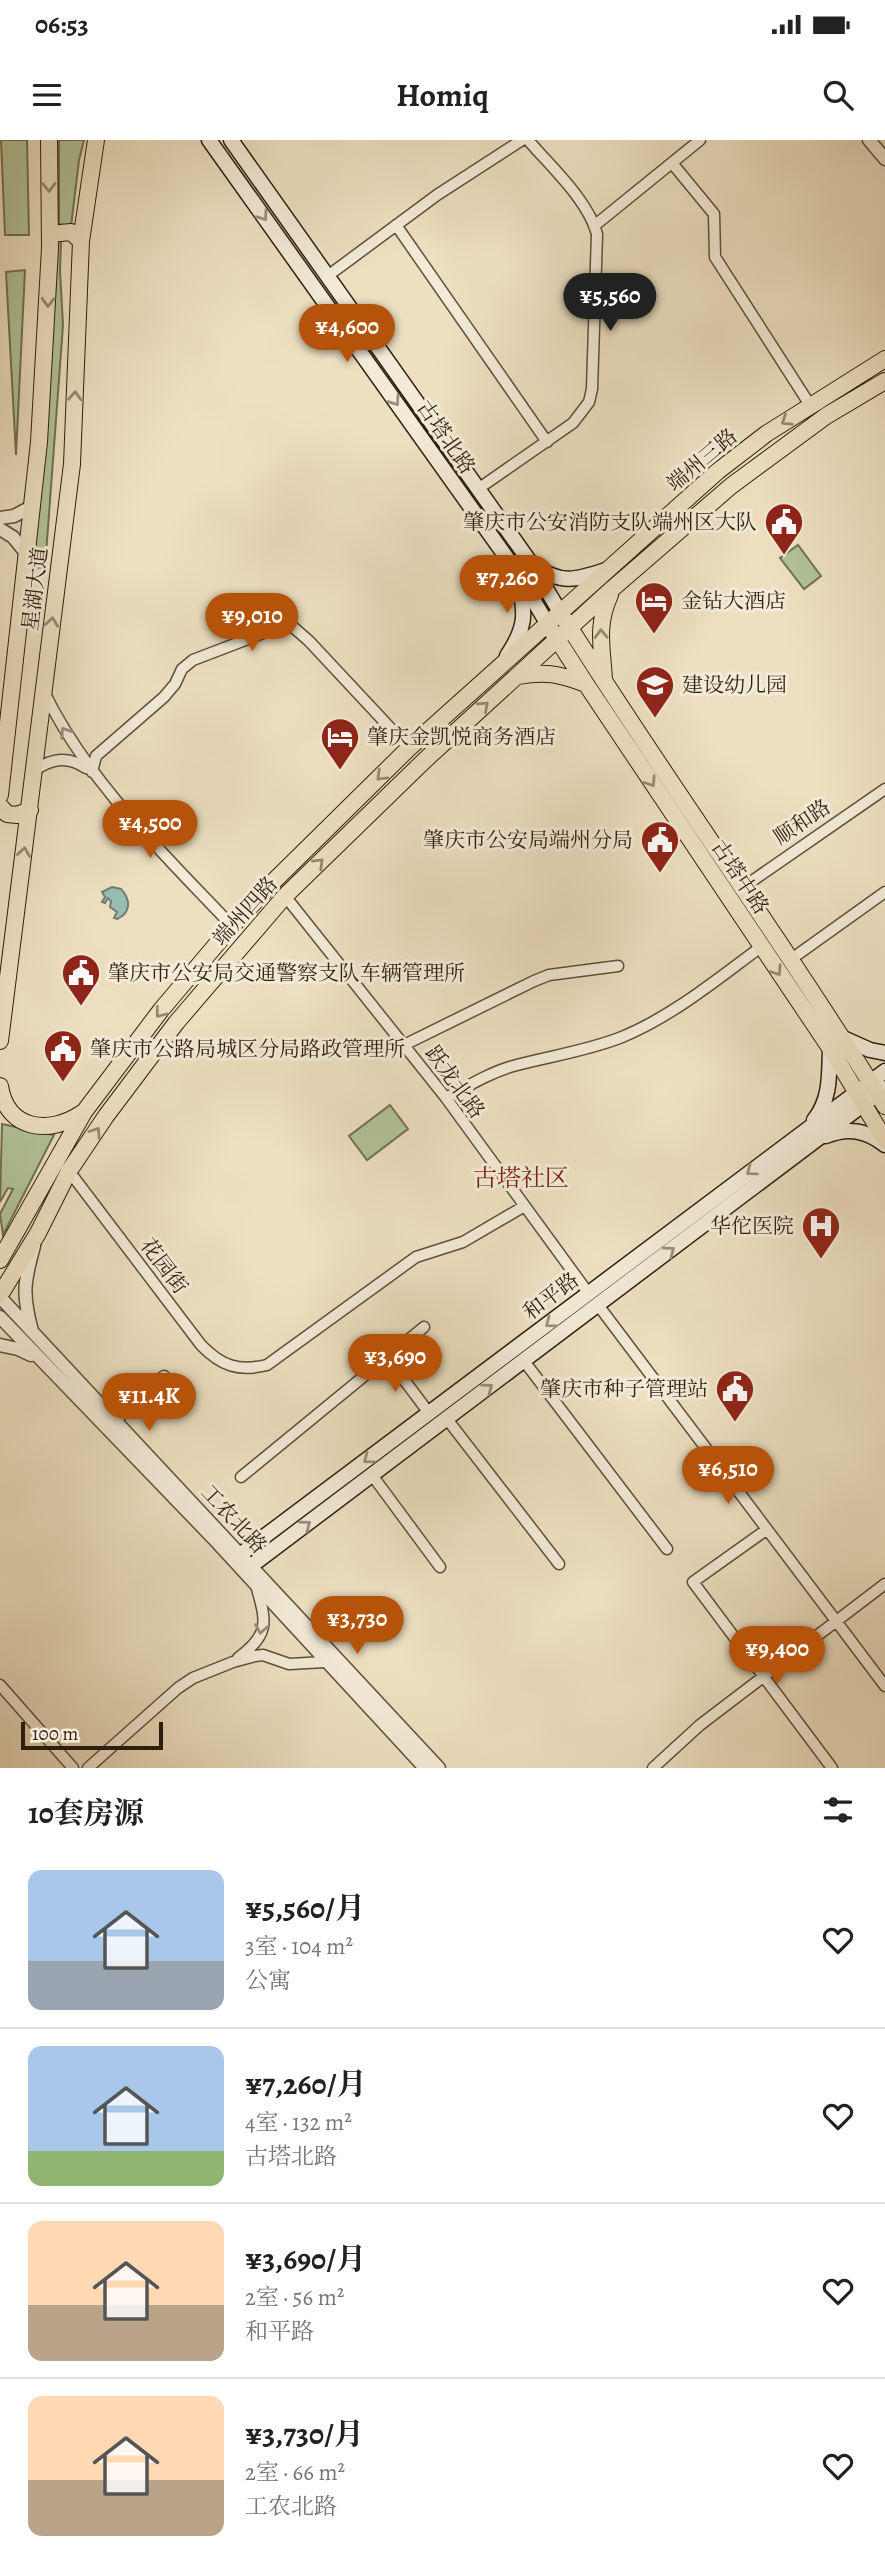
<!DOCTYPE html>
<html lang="zh">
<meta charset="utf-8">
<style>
:root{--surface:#fff;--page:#f2f2f2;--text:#222;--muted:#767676;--line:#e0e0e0;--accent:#b45309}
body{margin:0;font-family:Alegreya,"Noto Serif SC",serif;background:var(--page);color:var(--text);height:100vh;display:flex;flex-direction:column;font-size:26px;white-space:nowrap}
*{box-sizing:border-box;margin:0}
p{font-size:23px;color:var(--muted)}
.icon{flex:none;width:38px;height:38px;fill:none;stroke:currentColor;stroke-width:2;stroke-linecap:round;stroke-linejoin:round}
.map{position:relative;height:1628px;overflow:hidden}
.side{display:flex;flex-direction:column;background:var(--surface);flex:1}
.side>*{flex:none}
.scale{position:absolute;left:21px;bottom:18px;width:142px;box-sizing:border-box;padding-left:7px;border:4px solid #2e1f0e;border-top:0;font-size:19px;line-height:24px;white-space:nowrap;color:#2e1f0e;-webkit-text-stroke:5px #f3ebd7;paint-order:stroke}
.price{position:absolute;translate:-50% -60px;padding:0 16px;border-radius:24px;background:var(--accent);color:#fff;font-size:23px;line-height:46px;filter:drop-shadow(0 2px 4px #0008)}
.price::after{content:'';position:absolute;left:50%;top:42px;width:21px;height:16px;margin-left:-10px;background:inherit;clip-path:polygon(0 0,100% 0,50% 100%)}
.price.active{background:#222;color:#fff}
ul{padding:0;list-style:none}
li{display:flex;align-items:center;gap:21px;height:175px;padding:0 28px}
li+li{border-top:2px solid var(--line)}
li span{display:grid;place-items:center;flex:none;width:196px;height:140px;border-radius:14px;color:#555}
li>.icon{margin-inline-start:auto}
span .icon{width:84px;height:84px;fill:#fffc;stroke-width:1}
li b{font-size:30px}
h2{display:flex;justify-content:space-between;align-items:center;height:84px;padding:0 28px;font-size:30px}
.status{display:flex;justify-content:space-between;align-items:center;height:49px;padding:0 35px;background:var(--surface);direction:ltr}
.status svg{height:19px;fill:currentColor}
header{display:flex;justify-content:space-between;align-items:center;height:91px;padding:0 28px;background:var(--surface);font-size:32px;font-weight:700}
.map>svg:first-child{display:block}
.green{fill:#b2c398;stroke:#707153;stroke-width:2}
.water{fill:#99bdb5;stroke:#6e7e72;stroke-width:2}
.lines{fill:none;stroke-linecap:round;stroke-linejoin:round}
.minor-casing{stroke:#5e4f3b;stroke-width:13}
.tertiary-casing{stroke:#5e4f3b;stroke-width:15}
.secondary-casing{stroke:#2e1f0e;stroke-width:17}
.primary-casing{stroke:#2e1f0e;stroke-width:18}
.minor{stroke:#f3ebd7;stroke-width:10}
.tertiary{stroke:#f3ebd7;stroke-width:12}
.secondary{stroke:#f3ebd7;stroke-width:14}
.primary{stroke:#ede0c1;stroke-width:16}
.oneway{stroke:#978970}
.oneway2{stroke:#9a8f7d}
.labels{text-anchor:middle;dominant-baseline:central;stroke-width:6;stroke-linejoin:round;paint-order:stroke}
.street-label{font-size:21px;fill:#2e1f0e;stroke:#f3ebd7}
.poi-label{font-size:21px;fill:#2e1f0e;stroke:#f3ebd7;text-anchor:start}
.quarter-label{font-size:24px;fill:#7a1f14;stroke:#f3ebd7}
</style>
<div class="status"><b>06:53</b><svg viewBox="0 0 49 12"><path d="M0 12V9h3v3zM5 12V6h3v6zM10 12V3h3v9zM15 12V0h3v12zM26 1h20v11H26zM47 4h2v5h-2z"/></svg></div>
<header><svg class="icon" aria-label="menu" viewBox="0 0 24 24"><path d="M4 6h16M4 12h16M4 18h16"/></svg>Homiq<svg class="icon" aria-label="search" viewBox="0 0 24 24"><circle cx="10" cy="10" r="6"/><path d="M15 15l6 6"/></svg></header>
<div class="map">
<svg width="885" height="1628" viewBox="0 0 885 1628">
<rect width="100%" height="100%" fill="#ede0c1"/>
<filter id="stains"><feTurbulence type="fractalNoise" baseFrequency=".00286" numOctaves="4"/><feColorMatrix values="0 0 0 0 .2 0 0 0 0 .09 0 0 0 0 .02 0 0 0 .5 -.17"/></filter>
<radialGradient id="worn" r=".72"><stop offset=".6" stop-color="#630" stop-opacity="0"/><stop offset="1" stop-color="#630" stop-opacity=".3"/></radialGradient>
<path class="green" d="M1,0h26l2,95h-24z
M59,0h25l-5,20 -8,66 -12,-2z
M53,99l8,1 -1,31 3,54 -18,243 -13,-1z
M25,130l-9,185 -10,-183z
M798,405l23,31 -17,13 -24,-31z
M390,965l18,24 -41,31 -18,-24z
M2,984l52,11 -51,100 -3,-21 13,-25 -5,-1 -8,14z"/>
<path class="water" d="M112,747l9,2c10,11 10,24 -4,30l-3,-1 3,-6 -7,-5 1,-6 -3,-3 -3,5 -3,-1 3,-5 -3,-5z"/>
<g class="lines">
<g class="minor-casing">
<path id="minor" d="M672,23l42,51 1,43 95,148
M396,85l151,217
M594,86l106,-86
M329,135l108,-80 85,-55
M478,349l95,-66 16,-21 3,-13 5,-155c-9,-34 -46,-67 -69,-94
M44,552c44,90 120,162 188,234
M35,630c18,-12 33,-14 51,-2
M92,632l4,-16 68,-59 11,-13 7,-15 11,-9 81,-31 19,-2 16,14 100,107
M742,748l143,-99
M285,756l161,202 143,196
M790,820l95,-68
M404,905l130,-64 15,-6 69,-9
M446,958c22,-12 43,-25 67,-32 37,-10 74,-15 109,-29 51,-21 95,-58 139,-90
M69,1031l132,174c20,21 38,27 66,20l149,-108 47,-15 60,-35
M598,1165l287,381
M387,1217l42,56
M524,1221l143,188
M447,1279l112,145
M115,1281l49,-45
M372,1335l68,92
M241,1337l183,-150
M766,1390l-73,52 139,186
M238,1518c33,-24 28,-37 18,-73
M0,1545l73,83
M88,1628l90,-80 15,-10 40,-16 22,-6 8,-1 26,9 36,-2
M653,1628l47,-43 185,-141"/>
</g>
<g class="tertiary-casing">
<path id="tertiary" d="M869,0l16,19
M0,378l14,-2 19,-10
M0,389l13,8 13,16
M0,1157l439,471
M0,1177l213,221 212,230
M32,1191c-10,-37 -8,-49 2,-85
M0,1205l18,4 13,6"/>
</g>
<g class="secondary-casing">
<path id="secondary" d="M209,0l305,428 33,55
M231,0l299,422 30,50
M534,425c27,20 42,15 72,5
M507,516c18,-27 20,-42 11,-73
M843,898l27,12 15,3
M814,980c17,-21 15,-46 16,-72
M826,996c22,-9 40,-6 59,9
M241,1414l644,-483
M251,1426l634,-478"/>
</g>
<g class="primary-casing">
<path id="primary" d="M50,94l21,-2 10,9
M565,480c103,164 218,321 320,486
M552,491l34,53 244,364 55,92
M518,536c28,-5 41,-2 68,8
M604,539c-2,-32 -8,-54 6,-84
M0,655l39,-353 11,-194 -1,-108
M0,666l7,8 10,1 13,-5
M0,901l72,-577 9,-223 15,-101
M0,946c7,45 50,49 82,27
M0,1120l84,-148 77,-102 71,-84 41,-44 136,-134 309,-277 48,-37 119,-75
M0,1155l38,-62 31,-62 37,-55 70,-93 109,-127 140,-136 187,-171 119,-103 95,-70 59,-35"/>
</g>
<use href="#minor" class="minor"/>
<use href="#tertiary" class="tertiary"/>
<use href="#secondary" class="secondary"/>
<use href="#primary" class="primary"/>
</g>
<defs><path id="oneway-chevron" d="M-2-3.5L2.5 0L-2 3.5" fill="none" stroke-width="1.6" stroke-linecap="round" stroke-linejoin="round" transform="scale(1.75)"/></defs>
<g class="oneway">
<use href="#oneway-chevron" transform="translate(49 47) rotate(89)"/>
<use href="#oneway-chevron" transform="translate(48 162) rotate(92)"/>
<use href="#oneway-chevron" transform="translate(75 256) rotate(-87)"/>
<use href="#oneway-chevron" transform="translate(786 281) rotate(146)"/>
<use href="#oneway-chevron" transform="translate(52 482) rotate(-82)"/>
<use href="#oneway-chevron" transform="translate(601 494) rotate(-92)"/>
<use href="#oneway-chevron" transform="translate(484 566) rotate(-42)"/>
<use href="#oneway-chevron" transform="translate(381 636) rotate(136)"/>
<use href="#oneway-chevron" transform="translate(651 642) rotate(56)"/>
<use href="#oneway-chevron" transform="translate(24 712) rotate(-82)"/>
<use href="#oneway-chevron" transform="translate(319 723) rotate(-44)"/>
<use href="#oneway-chevron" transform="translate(777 831) rotate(56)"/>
<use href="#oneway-chevron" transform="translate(160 873) rotate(128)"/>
<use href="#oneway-chevron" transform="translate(96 992) rotate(-56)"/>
</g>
<g class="oneway2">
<use href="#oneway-chevron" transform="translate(263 76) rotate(55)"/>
<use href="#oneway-chevron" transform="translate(395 261) rotate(55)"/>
<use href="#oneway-chevron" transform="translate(65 592) rotate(-123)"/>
<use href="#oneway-chevron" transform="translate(751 1031) rotate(143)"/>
<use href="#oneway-chevron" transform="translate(670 1111) rotate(-37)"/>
<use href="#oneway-chevron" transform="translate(550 1183) rotate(143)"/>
<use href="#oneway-chevron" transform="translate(488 1248) rotate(-37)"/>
<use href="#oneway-chevron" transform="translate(368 1319) rotate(143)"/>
<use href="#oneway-chevron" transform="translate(306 1385) rotate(-37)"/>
<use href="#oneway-chevron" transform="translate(261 1489) rotate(100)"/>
</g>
<defs>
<g id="civic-pin" transform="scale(2.0125)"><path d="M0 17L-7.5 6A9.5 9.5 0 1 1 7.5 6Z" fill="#8f2418" stroke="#f3ebd7"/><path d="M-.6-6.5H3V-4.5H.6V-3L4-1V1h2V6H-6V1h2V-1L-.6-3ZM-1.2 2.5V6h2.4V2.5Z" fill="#fff"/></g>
<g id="hotel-pin" transform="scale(2.0125)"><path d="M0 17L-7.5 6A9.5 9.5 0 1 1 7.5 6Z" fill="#8f2418" stroke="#f3ebd7"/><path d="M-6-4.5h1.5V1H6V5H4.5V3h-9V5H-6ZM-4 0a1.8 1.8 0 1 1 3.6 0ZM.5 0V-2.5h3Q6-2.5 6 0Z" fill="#fff"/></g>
<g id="school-pin" transform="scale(2.0125)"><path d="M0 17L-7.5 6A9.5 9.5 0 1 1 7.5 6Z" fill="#8f2418" stroke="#f3ebd7"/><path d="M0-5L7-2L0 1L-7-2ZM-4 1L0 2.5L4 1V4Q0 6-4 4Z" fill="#fff"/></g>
<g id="hospital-pin" transform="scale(2.0125)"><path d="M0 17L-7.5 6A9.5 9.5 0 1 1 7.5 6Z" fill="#8f2418" stroke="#f3ebd7"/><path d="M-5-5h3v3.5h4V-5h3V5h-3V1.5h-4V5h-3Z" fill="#fff"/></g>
</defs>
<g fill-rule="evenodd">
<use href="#civic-pin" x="784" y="382"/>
<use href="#hotel-pin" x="654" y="461"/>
<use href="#school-pin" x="655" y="545"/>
<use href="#hotel-pin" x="340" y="597"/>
<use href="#civic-pin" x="660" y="700"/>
<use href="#civic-pin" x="81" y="833"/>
<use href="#civic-pin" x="63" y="909"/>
<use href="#hospital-pin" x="821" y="1086"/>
<use href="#civic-pin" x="735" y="1249"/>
</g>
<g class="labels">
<g class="street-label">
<text transform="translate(446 297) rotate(55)">古塔北路</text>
<text transform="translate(702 320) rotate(-40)">端州三路</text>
<text transform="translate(35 449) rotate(-83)">星湖大道</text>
<text transform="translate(802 682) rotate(-34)">顺和路</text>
<text transform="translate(740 737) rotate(56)">古塔中路</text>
<text transform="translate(245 771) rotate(-48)">端州四路</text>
<text transform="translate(455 942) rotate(54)">跃龙北路</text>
<text transform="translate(164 1126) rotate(53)">花园街</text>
<text transform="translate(551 1156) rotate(-37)">和平路</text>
<text transform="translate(234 1379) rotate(47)">工农北路</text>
</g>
<g class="poi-label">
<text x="757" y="382" text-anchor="end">肇庆市公安消防支队端州区大队</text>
<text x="681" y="461">金钻大酒店</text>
<text x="682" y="545">建设幼儿园</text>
<text x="367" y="597">肇庆金凯悦商务酒店</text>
<text x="633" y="700" text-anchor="end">肇庆市公安局端州分局</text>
<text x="108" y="833">肇庆市公安局交通警察支队车辆管理所</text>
<text x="90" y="909">肇庆市公路局城区分局路政管理所</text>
<text x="794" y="1086" text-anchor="end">华佗医院</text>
<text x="708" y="1249" text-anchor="end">肇庆市种子管理站</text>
</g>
<g class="quarter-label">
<text x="521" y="1038">古塔社区</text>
</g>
</g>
<rect width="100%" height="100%" filter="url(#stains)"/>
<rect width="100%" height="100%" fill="url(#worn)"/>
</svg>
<div class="scale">100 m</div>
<b class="price active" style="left:610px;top:193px">¥5,560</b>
<b class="price" style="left:347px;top:224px">¥4,600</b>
<b class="price" style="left:507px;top:475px">¥7,260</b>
<b class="price" style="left:252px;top:513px">¥9,010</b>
<b class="price" style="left:150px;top:720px">¥4,500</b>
<b class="price" style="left:395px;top:1254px">¥3,690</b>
<b class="price" style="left:149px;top:1293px">¥11.4K</b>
<b class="price" style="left:728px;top:1366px">¥6,510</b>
<b class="price" style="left:357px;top:1516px">¥3,730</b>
<b class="price" style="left:777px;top:1546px">¥9,400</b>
</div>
<section class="side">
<h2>10套房源<svg class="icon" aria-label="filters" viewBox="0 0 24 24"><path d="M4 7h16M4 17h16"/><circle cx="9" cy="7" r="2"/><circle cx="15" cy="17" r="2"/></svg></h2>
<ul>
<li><span style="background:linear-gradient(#a9c7e8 65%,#9aa5b1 0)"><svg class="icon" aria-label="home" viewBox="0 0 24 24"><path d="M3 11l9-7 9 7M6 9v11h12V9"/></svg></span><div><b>¥5,560/月</b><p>3室 · 104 m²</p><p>公寓</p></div><svg class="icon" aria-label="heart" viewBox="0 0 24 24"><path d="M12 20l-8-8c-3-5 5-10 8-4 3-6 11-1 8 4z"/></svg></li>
<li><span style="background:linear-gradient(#a9c7e8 75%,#8fb573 0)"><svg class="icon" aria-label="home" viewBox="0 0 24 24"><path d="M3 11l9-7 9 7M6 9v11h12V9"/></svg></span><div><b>¥7,260/月</b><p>4室 · 132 m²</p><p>古塔北路</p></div><svg class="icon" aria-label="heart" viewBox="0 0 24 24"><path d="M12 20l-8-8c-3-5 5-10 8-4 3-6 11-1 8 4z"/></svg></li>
<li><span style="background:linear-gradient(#ffd9b3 60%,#b9a48a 0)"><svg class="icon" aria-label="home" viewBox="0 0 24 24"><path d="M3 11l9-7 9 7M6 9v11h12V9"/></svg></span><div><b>¥3,690/月</b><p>2室 · 56 m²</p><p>和平路</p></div><svg class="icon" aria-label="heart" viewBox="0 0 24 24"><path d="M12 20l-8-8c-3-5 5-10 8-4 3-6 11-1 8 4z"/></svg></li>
<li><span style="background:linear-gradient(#ffd9b3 60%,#b9a48a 0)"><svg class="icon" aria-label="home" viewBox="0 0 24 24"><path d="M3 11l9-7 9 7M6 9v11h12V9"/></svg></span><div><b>¥3,730/月</b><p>2室 · 66 m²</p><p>工农北路</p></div><svg class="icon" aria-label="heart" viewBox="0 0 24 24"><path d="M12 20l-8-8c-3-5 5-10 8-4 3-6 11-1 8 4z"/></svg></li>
</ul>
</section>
